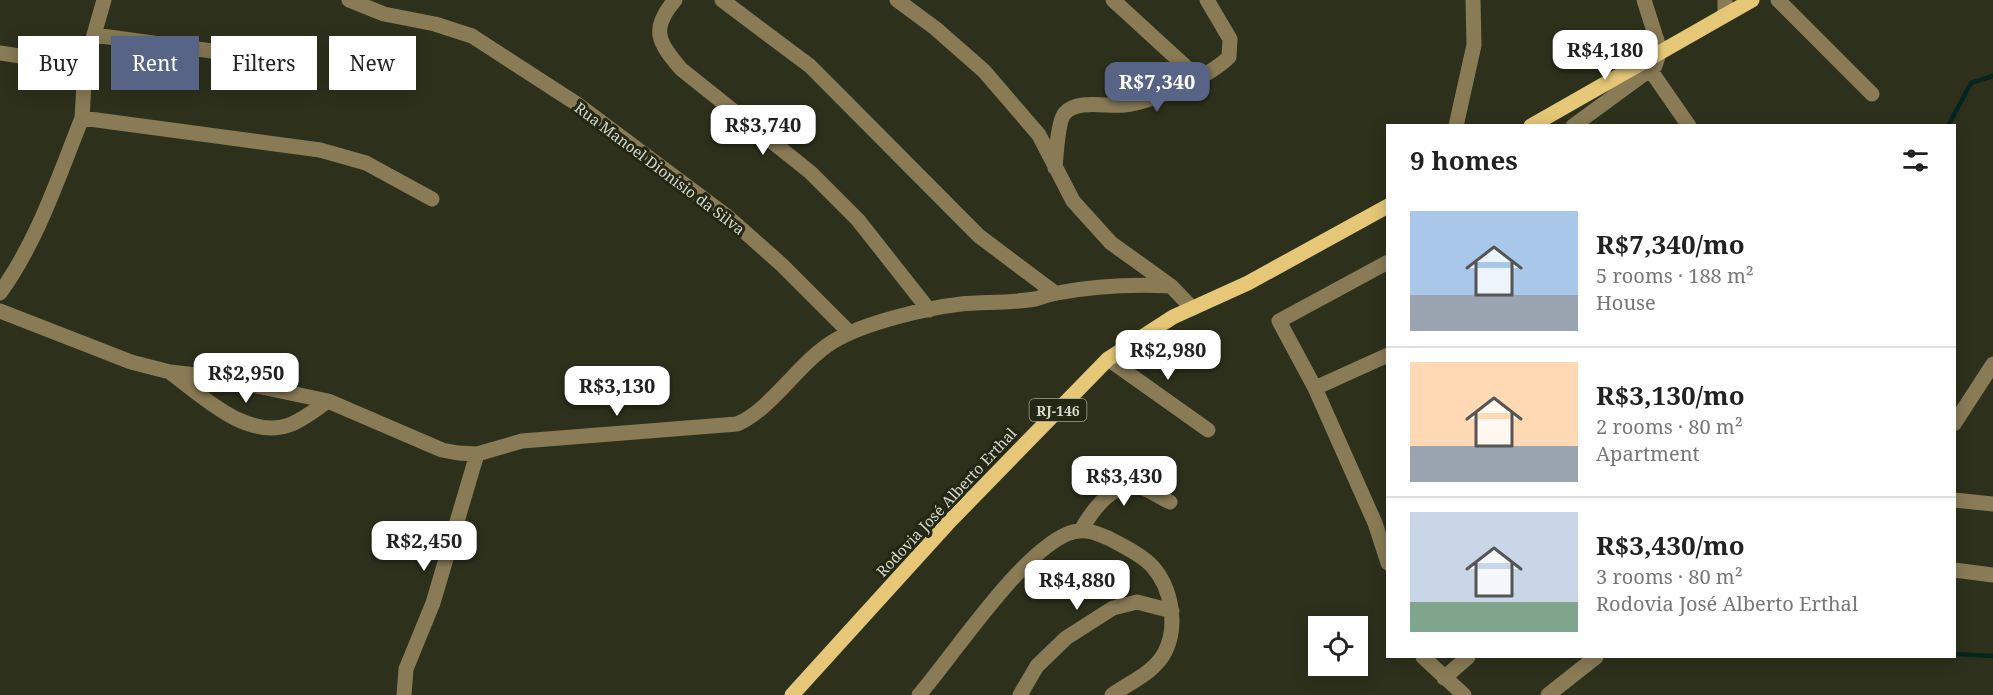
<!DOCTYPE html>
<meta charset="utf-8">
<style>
:root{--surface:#fff;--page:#f6f6f6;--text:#222;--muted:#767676;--line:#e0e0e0;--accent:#586485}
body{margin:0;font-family:"Noto Serif",serif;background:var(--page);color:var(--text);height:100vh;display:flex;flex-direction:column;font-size:22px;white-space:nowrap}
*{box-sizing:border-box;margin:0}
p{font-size:20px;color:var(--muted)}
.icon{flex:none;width:33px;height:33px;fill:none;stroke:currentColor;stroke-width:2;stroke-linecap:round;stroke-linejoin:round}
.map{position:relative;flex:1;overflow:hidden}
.side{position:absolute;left:1386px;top:124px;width:570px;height:534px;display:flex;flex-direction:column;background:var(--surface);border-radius:0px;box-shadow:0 3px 15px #0003}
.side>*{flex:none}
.banner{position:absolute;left:18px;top:36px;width:570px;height:54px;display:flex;gap:12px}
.controls{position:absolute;left:1308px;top:616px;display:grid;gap:12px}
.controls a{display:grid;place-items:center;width:60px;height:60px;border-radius:0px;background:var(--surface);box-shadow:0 3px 15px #0003;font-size:30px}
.price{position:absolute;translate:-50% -51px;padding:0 14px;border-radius:12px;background:#fff;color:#222;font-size:20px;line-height:39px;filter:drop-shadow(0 2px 3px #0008)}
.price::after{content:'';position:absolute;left:50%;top:36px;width:18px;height:14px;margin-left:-9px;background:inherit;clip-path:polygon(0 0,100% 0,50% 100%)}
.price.active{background:var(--accent);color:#fff}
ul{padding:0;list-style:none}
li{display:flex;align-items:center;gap:18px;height:150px;padding:0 24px}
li+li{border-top:2px solid var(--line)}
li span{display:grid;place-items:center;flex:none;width:168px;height:120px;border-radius:0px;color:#555}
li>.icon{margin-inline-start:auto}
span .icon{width:72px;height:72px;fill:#fffc;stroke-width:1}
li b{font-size:26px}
h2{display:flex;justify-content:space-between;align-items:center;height:72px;padding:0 24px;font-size:26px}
.chip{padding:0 21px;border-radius:0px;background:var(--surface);box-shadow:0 3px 15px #0003;font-size:21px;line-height:54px}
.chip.active{background:var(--accent);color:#fff}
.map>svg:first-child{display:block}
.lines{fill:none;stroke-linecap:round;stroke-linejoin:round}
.stream{stroke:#06251f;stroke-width:4.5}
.minor{stroke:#897b56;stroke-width:15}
.major{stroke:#e5c777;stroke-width:15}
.labels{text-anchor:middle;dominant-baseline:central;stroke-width:6;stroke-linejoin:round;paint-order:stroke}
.shield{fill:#232713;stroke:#9fa394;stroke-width:1.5}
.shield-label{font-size:14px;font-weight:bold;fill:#d4d8cb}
.street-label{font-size:15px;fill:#d4d8cb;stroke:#232713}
</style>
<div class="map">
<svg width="1993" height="695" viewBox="0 0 1993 695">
<rect width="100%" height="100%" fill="#2d311c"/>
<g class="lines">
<path class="stream" d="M1948,126l23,-43 22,-7
M1954,654l39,2"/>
<path class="minor" d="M104,0l-19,66 -3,52 238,32 46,13 66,36
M349,0l35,14 51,10 37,12 105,68 151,113 54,48 67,67
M675,0c-25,29 -17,42 6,69l129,103 48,48 71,90
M722,0l88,66 169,170 76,57
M897,0l38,28 49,43 55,64 34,66 38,42 60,43
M1113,0l84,77
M1778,0l94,94
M1725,15v-15
M94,35l140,19
M0,53l85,13
M1651,71l38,55
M1456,126l18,-81 -1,-45
M1573,126l82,-60 5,-16 -16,-50
M1055,168c1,-12 3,-48 10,-55 13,-14 41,-6 59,-8 28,-3 85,-28 105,-48l1,-18 -23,-39
M1388,262l-109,59 36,67 60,135 13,40
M0,293c38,-53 58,-115 82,-175
M0,311l131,51 39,10 44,5 114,24 114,49 16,3 19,1 45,-13 215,-17c34,-14 63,-63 97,-83 30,-18 92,-33 127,-37 24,-2 50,-1 74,-5 7,-2 14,-5 22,-6 37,-7 76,-9 114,-7l21,22
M1108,359l100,71
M171,373c31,23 76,67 118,52 14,-5 27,-16 39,-24
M1315,388l73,-33
M1954,424l39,-60
M1954,500l39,4
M1081,530c11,-19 32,-50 59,-43 10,3 21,11 30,15
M1954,570l39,5
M1423,657l41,38
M1444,678l24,-21
M404,695l2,-26 27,-66 44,-149
M919,695c36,-42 100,-140 148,-161 16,-7 27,-2 43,5 13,7 32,16 42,27 20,22 26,60 13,86 -11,21 -35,30 -53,43
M1020,695l17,-29 29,-28 47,-30 24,-6 35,9
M1548,695l48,-38"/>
<path class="major" d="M1531,126l221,-126
M792,695l158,-174 158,-162 65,-42 75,-34 140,-77"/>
</g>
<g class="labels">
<rect class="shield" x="1029.5" y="399" width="57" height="22" rx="4.5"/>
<g class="shield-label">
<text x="1058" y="410">RJ-146</text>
</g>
<g class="street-label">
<text transform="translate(660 168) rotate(37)">Rua Manoel Dionisio da Silva</text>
<text transform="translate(946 502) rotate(-47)">Rodovia José Alberto Erthal</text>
</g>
</g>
</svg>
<div class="controls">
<a><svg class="icon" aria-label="locate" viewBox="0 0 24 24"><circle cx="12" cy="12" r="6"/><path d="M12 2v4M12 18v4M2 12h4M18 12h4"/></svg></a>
</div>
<b class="price" style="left:1605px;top:81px">R$4,180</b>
<b class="price active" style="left:1157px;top:113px">R$7,340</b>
<b class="price" style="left:763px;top:156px">R$3,740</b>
<b class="price" style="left:1168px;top:381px">R$2,980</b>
<b class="price" style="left:246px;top:404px">R$2,950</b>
<b class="price" style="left:617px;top:417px">R$3,130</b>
<b class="price" style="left:1124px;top:507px">R$3,430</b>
<b class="price" style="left:424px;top:572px">R$2,450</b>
<b class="price" style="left:1077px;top:611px">R$4,880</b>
<div class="banner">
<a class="chip">Buy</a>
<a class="chip active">Rent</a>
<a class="chip">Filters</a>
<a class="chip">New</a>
</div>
<section class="side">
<h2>9 homes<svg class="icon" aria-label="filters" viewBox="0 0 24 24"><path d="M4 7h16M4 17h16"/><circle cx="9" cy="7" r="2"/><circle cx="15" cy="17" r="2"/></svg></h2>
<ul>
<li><span style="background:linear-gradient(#a9c7e8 70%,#9aa5b1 0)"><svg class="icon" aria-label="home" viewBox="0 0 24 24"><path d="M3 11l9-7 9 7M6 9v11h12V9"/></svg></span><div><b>R$7,340/mo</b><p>5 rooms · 188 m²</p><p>House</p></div></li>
<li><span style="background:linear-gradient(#ffd9b3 70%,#9aa5b1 0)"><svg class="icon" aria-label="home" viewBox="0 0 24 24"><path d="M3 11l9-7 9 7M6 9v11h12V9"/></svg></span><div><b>R$3,130/mo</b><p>2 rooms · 80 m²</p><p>Apartment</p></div></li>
<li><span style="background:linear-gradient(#c9d6e8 75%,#7fa58c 0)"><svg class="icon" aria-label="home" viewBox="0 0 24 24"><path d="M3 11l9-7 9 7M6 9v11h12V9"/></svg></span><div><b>R$3,430/mo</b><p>3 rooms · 80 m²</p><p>Rodovia José Alberto Erthal</p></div></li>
</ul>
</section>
</div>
